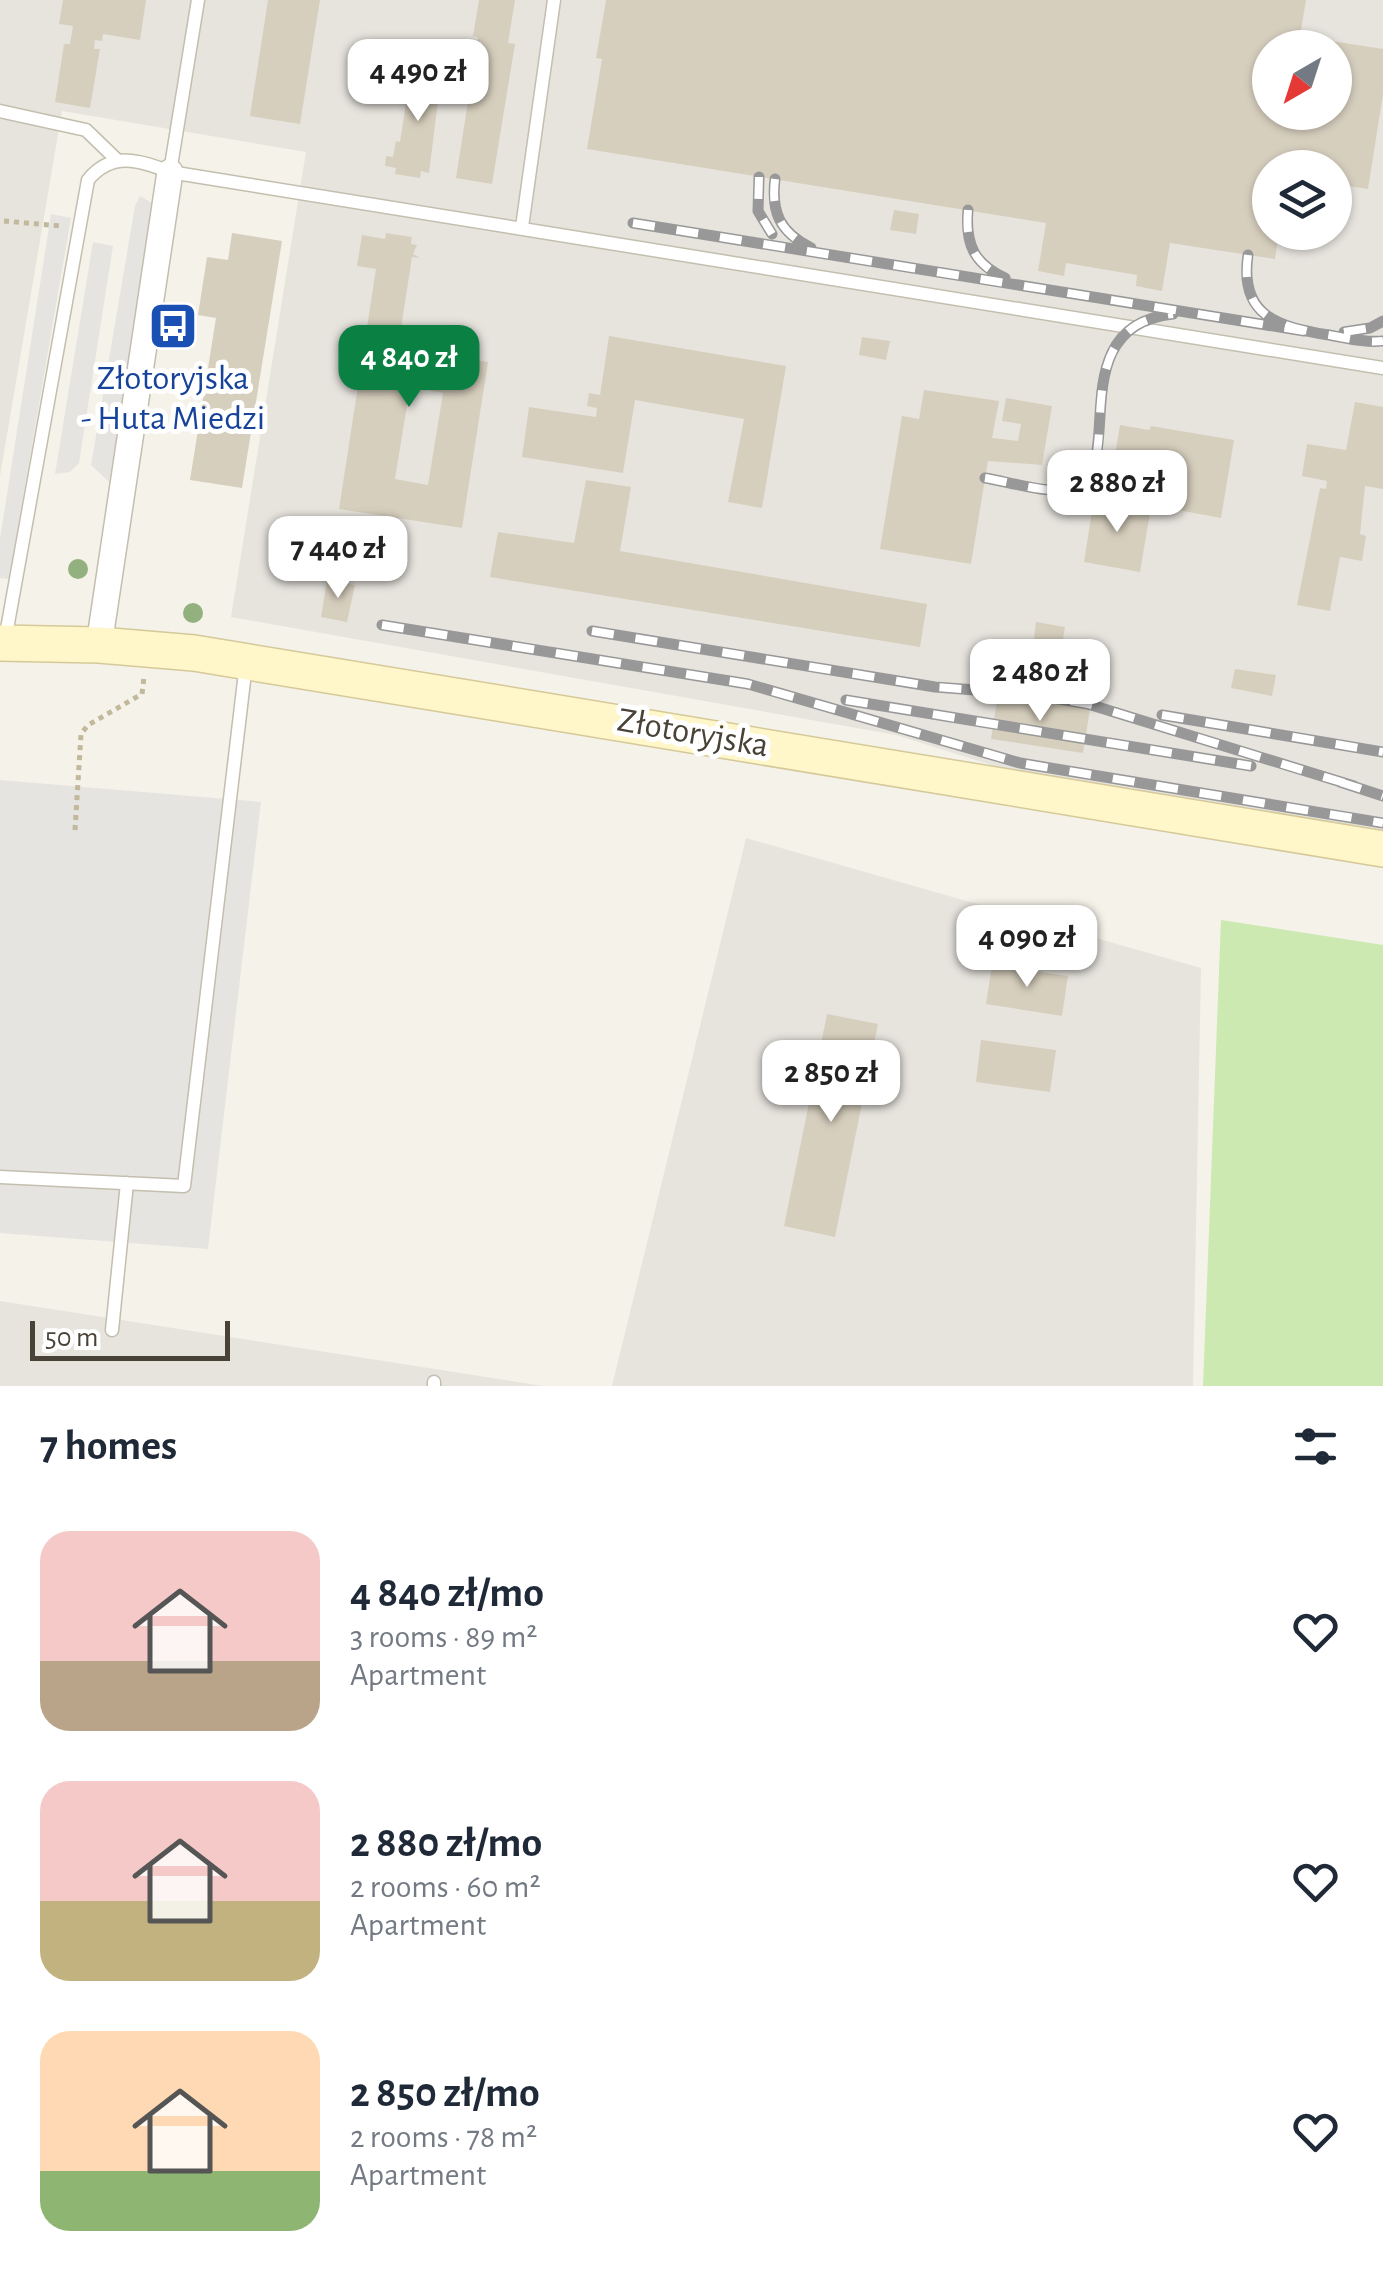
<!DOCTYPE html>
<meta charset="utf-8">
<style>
:root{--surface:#fff;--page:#f6f6f7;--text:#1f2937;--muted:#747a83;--accent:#0b8043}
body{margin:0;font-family:"Alegreya Sans",sans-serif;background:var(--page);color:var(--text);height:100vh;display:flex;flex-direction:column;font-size:38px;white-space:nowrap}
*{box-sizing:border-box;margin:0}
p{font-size:32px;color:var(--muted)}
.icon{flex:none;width:55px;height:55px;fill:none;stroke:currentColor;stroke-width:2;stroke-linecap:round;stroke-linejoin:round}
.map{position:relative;height:1386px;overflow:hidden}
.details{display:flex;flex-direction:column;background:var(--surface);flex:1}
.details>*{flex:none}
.needle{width:65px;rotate:219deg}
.tools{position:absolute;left:1252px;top:30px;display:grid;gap:20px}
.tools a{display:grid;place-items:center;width:100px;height:100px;border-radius:50%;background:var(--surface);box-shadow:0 2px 8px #0004;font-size:50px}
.scale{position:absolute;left:30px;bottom:25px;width:200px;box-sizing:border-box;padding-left:10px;border:5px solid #494337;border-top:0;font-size:28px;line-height:35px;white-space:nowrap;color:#494337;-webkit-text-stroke:8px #fff;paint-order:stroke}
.price{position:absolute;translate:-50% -85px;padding:0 22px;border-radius:20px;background:#fff;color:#222;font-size:32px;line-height:65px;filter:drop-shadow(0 2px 5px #0008)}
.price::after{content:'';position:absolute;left:50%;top:60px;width:30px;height:22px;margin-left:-15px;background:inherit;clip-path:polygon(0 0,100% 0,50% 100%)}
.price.active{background:var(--accent);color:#fff}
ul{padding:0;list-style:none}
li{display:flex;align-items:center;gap:30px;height:250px;padding:0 40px}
li span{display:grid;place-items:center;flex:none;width:280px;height:200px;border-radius:30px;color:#555}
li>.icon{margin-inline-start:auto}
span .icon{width:120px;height:120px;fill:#fffc;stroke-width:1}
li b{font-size:42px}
h2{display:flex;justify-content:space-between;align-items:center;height:120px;padding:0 40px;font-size:42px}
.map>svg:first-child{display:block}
.industrial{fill:#e7e4de;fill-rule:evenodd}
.green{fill:#cce9b2}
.parking{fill:#e6e4e1}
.building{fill:#d7cfbe;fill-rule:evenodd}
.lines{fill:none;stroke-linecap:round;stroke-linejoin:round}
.service-casing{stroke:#c3beae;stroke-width:15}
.minor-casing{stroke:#c3beae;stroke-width:28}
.secondary-casing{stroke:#d5c999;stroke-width:38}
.path{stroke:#c2b89c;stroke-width:5;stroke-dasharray:5 5;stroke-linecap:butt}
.service{stroke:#fff;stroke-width:12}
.minor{stroke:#fff;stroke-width:25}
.secondary{stroke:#fff6c9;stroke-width:35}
.rail-casing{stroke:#989898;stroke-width:11}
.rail{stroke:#fff;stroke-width:8;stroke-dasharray:22;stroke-linecap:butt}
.tree{fill:#93b17f}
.labels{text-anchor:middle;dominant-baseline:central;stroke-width:10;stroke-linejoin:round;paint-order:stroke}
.transit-label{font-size:35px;fill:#164399;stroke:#fff}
.street-label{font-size:35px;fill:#494337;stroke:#fff}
</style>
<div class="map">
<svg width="1383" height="1386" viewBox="0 0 1383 1386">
<rect width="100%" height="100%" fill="#f5f2e9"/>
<path class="industrial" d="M0,0h1383v830l-366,-57 -121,-38 -665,-118 75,-465 -244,-41 -62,365zM1270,48h65v64h-65zM1270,168h65v64h-65z
M746,838l455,130 -8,418h-581z
M0,1301l543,85h-543z"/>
<path class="green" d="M1221,920l162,25v441h-180z"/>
<path class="parking" d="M140,196l14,8 -11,80 -34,198 -18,-17 44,-259z
M51,214l20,4 -62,361 -9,-1v-39z
M93,242l20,4 -34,217 -9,9 -15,2z
M0,780l261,22 -53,447 -208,-16z"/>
<path class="building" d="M63,0h83l-6,40 -37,-6 -1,7 -7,-1 -1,9h6l-10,59 -35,-6 9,-58h6l3,-18 -14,-2z
M268,0h52l-20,124 -50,-8z
M479,0h36l-7,43 7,1 -23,140 -36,-6 22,-141 -5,-1z
M606,0h700l-6,36 83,13v45l-15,95 -33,-5v-16h-65v64h9l-4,27 -105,-16 -8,48 -26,-5 1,-11 -71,-12 -2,13 -26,-5 8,-48 -459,-74 15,-90 -6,-1zM1270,48h65v64h-65z
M412,65l30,5 -13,103 -8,-2 -1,7 -25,-4 1,-6 -11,-2 1,-10 7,1 3,-16 4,1z
M894,210l25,4 -3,20 -26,-4z
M232,233l50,8 -40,247 -52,-8 26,-162 -18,-3 9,-58 21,3z
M386,233l26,4 -1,7 6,1 -4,9 7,4 -8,-1 -14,91 90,14 -26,166 -123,-19 37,-240 -19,-3 5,-31 23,4zM410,387l33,6 -15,92 -33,-6z
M609,336l177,30 -24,142 -34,-6 16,-83 -109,-19 -12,73 -101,-16 7,-50 67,10 1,-9 -10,-2 2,-13 11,2z
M862,337l28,4 -4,19 -27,-5z
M924,390l75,11 -7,37 26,3 3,-17 -19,-3 4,-23 46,8 -10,59 -54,-4 -17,103 -91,-15 22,-133 17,3z
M1355,402l28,5v82l-18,-3 -5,48 6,2 -4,25 -22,-4 -10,54 -33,-6 23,-117 6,1 1,-8 -25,-5 5,-32 39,6z
M1120,425l29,5 2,-4 83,14 -13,78 -113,-21z
M586,480l45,7 -11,64 307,53 -7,43 -430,-70 8,-45 76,11z
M1094,498l57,9 -11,65 -56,-10z
M327,580l28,5 -8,37 -26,-5z
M1036,622l29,5 -4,24 -28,-4z
M1235,669l41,6 -4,21 -41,-8z
M998,694l92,15 -7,44 -92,-14z
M992,965l76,11 -6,40 -76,-12z
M827,1014l51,10 -43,213 -51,-11z
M981,1040l75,10 -6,42 -74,-10z"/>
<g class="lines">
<g class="service-casing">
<path id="service" d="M0,111l86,19 31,30
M170,172l28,-172
M522,227l32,-227
M5,640l83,-460c24,-29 51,-20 82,-8l1213,196
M0,1177l184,9 62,-522
M112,1330l15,-147
M434,1386v-4"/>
</g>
<g class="minor-casing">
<path id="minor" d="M99,645l71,-473"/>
</g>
<g class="secondary-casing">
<path id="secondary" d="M0,643l99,2 95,8 1189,196"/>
</g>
<path class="path" d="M4,221l57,5
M75,830l6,-96 7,-9 54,-31 2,-17"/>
<use href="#service" class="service"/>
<use href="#minor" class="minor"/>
<use href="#secondary" class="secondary"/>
<g class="rail-casing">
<path id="rail" d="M759,177l-1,34 14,23
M775,179c-4,34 5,53 36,69
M968,210c-3,34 6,54 37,68
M633,223l671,108
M1248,255c-9,61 30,72 81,80 17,3 37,8 54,6
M1344,332l26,-4 13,-7
M985,478c21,3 74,19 92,10 49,-24 -16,-162 96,-174
M382,625l366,59 272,79 363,60
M592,631l343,56 95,7 58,10 266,82
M846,700l405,66
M1162,715l221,37
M1340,782l43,14"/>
</g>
<use href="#rail" class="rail"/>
</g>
<g class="tree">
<circle cx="78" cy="569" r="10"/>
<circle cx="193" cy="613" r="10"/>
</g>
<defs>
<g id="bus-square" transform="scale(2.5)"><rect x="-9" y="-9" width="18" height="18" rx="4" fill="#1a4fb4" stroke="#fff"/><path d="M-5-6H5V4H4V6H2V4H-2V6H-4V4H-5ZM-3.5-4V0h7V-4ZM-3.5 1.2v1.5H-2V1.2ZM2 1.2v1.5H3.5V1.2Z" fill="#fff"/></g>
</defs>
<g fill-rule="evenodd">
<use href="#bus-square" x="173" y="326"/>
</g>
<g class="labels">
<g class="transit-label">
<text x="173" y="378">Złotoryjska<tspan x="173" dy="40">- Huta Miedzi</tspan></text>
</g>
<g class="street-label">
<text transform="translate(693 733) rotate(10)">Złotoryjska</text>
</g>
</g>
</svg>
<div class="tools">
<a><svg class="needle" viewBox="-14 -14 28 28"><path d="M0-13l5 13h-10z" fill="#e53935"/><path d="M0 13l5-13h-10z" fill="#747a83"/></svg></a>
<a><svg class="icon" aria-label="layers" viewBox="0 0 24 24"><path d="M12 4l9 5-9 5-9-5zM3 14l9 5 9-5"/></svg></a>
</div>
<div class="scale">50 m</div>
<b class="price" style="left:418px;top:124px">4 490 zł</b>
<b class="price active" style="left:409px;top:410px">4 840 zł</b>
<b class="price" style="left:1117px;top:535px">2 880 zł</b>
<b class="price" style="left:338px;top:601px">7 440 zł</b>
<b class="price" style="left:1040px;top:724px">2 480 zł</b>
<b class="price" style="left:1027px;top:990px">4 090 zł</b>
<b class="price" style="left:831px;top:1125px">2 850 zł</b>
</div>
<section class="details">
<h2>7 homes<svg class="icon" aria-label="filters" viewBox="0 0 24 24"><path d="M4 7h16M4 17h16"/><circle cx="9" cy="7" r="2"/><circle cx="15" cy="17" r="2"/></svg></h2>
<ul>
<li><span style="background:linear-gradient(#f6c9c9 65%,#b9a48a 0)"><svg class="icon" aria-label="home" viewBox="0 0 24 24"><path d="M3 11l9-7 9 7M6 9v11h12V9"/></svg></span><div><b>4 840 zł/mo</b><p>3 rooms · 89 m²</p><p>Apartment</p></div><svg class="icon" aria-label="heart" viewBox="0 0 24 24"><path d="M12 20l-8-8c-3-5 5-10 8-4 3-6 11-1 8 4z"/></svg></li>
<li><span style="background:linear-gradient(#f6c9c9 60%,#c2b280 0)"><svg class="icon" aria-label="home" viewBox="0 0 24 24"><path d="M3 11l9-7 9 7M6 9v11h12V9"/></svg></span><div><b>2 880 zł/mo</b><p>2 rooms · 60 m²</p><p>Apartment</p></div><svg class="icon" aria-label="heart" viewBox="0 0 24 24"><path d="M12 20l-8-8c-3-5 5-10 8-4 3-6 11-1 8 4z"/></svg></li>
<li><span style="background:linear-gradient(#ffd9b3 70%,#8fb573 0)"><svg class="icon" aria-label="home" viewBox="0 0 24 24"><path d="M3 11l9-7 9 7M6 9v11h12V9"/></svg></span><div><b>2 850 zł/mo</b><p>2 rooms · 78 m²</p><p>Apartment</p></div><svg class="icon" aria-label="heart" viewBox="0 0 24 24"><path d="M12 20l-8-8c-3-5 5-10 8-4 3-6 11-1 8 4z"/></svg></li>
</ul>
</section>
